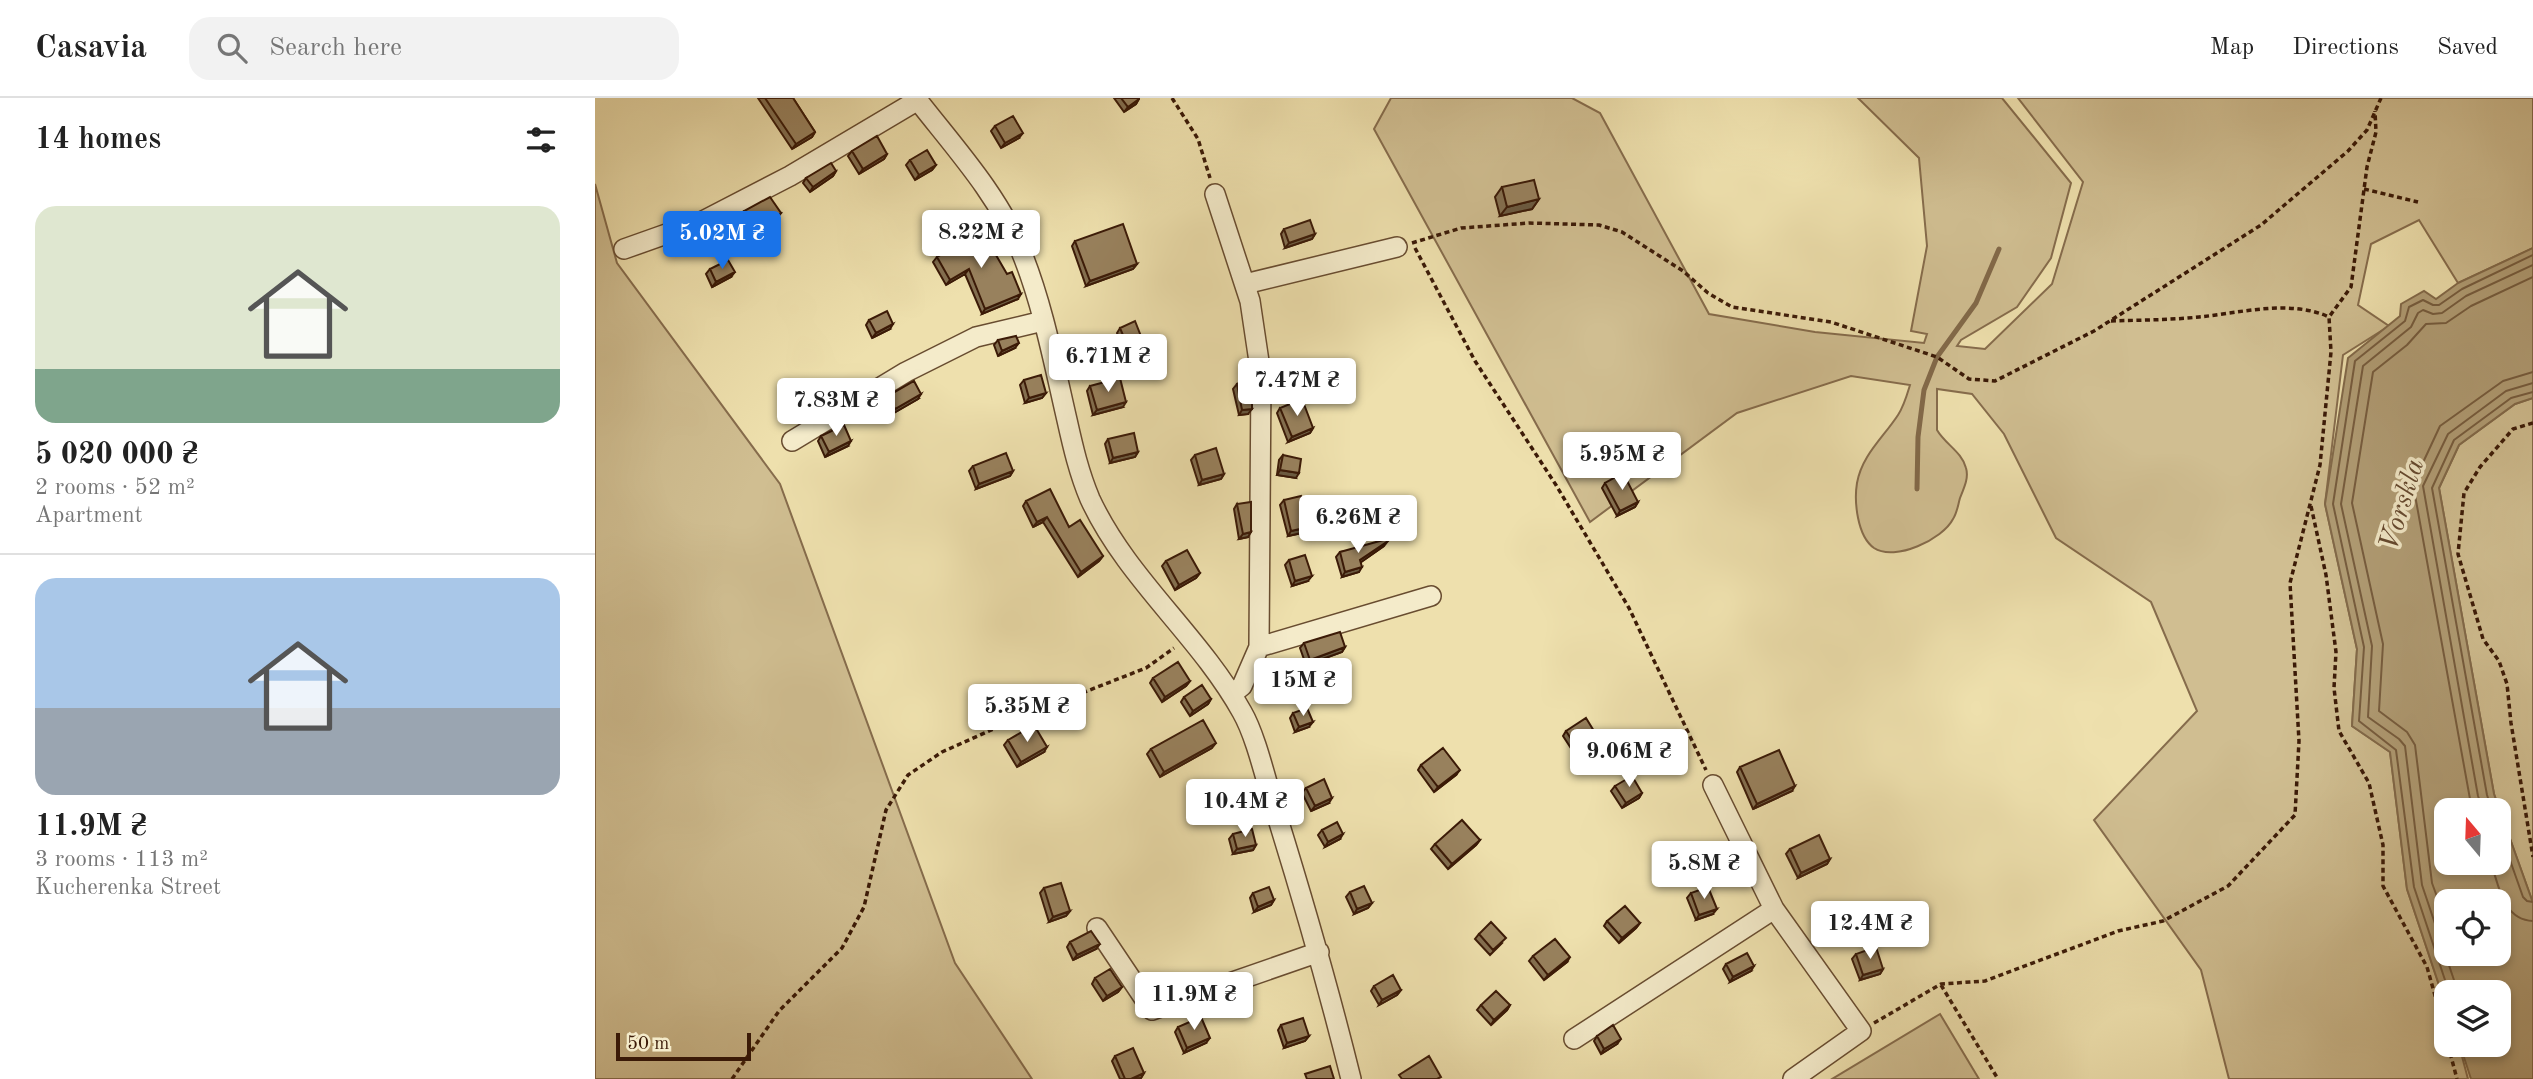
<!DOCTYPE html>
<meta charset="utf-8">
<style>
:root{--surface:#fff;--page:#f2f2f2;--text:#222;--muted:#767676;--line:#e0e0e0;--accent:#1a73e8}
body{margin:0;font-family:"Old Standard TT",serif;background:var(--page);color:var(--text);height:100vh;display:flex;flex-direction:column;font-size:26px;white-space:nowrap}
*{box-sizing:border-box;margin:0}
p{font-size:23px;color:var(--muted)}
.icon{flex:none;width:38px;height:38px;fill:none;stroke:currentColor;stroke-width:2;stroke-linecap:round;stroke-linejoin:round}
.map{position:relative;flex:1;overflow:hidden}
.drawer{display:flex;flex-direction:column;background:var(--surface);width:595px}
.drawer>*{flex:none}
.needle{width:46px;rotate:341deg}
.fabs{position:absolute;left:1839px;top:700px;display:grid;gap:14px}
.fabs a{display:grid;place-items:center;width:77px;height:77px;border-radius:14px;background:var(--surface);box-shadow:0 4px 10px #0003;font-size:35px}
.scale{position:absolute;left:21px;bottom:18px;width:135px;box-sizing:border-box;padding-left:7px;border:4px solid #3b1a07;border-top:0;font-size:19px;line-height:24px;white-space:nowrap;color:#3b1a07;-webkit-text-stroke:5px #f4ebca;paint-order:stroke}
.price{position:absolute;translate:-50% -60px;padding:0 16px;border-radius:7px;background:#fff;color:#222;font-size:23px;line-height:46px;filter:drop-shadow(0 2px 4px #0008)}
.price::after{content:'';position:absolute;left:50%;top:42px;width:21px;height:16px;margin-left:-10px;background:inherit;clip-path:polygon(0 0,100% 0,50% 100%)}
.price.on{background:var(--accent);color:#fff}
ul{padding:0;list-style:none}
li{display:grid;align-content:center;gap:14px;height:371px;padding:0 35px}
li+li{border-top:2px solid var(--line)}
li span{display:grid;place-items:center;height:217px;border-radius:21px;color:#555}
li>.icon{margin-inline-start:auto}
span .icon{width:126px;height:126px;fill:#fffc;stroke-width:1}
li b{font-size:30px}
h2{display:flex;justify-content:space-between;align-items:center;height:84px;padding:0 35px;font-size:30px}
header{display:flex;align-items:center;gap:42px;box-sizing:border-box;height:98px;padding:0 35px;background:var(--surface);border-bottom:2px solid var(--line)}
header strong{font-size:33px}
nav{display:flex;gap:38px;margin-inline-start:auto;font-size:24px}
.search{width:490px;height:63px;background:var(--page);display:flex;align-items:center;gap:18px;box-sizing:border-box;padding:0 24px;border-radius:21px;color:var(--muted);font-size:26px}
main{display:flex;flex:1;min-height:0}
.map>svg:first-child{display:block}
.green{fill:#d0be91;stroke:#866c4c;stroke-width:2}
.water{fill:#b19d75;stroke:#826949;stroke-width:2;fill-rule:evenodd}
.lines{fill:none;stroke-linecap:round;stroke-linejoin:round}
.shore{stroke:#765c3e;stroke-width:2}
.stream{stroke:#826949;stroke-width:5}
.minor-casing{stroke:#684c30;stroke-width:22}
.path{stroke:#3b1a07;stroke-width:3.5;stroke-dasharray:5 3.5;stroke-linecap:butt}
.minor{stroke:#f4ebca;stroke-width:19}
.wall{fill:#836f50;stroke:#3b1a07;stroke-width:2}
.shaded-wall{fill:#6a5a41;stroke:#3b1a07;stroke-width:2}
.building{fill:#98815d;stroke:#3b1a07;stroke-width:2}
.labels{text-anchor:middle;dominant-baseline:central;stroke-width:7;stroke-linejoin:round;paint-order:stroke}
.water-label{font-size:28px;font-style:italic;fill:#64482e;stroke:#f4ebca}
</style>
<header>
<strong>Casavia</strong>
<div class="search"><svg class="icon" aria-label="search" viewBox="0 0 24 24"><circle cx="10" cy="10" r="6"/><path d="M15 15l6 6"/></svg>Search here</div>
<nav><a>Map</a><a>Directions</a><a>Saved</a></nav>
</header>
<main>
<section class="drawer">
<h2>14 homes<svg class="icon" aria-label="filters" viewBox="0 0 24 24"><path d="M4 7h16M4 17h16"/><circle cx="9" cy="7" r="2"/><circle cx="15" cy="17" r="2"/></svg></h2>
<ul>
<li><span style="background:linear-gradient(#dfe7d0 75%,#7fa58c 0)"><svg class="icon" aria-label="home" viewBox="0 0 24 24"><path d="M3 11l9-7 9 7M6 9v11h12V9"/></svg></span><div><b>5 020 000 ₴</b><p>2 rooms · 52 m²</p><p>Apartment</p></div></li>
<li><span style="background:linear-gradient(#a9c7e8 60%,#9aa5b1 0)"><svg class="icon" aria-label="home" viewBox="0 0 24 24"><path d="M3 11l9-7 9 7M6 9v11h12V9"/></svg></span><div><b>11.9M ₴</b><p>3 rooms · 113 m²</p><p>Kucherenka Street</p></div></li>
</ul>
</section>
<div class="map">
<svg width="1938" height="981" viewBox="0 0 1938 981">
<rect width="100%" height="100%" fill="#eee0ad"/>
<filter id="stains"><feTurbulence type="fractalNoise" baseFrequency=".00286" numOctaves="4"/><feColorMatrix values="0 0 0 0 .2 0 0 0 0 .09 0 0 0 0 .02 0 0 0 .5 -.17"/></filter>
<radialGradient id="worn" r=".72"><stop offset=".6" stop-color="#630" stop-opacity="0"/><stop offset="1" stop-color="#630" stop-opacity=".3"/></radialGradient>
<path class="green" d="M796,0h181l28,15 109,201 106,18 109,11 3,-9 -16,-3 16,-85 -8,-88 -61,-60h144l69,85 -20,75 -34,49 -56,33 -4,6 28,3 67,-65 31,-102 -65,-84h515v150l-75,35 -39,-63 -48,24 -13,61 31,21 -46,29 -18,149 32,145 -5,77 38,26 17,137 39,117 1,39h12l9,34h-239l-28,-109 -107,-150 103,-109 -46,-109 -95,-64 -52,-104 -32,-40 -35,-5v41c8,14 25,22 29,38 3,10 -2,20 -6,30 -2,7 -3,15 -7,21 -10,20 -58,43 -79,29 -17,-12 -20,-47 -17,-65 5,-28 26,-45 41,-68 6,-9 9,-20 12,-30l-59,-9 -114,37 -147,109 -216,-393z
M0,86l22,79 163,221 175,479 77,116h-437z
M1938,300v505l-39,-109 -55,-306 20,-43 56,-41z
M1345,916l39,65h-147z"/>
<path class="water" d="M1938,150v150l-18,6 -56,41 -20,43 55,306 39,109v176h-62l-11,-34h39v-53h-52l-1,14 -39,-117 -17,-137 -38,-26 5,-77 -32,-145 23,-146 52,-42 1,-12 23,-13 12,8 22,-16zM1852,712h52v53h-52zM1852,803h52v53h-52z"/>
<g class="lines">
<path class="shore" d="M1877,712l-59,-326 27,-58 63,-45 30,-9
M1888,712l-5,-14 -55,-310 25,-52 58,-43 27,-8
M1897,712l-5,-15 -55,-307 22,-48 57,-42 22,-6
M1904,731l24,68 4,4 6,1
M1896,765c8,23 12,57 42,58
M1852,826l-15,-41 -17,-138 -8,-13 -28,-21 4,-67 -31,-141 21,-131 34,-27 19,-21 20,-1 25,-17 62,-29
M1854,894l-35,-105 -18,-137 -37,-29 5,-74 -31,-143 22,-143 50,-40 4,-14 14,-7 10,5h6l23,-16 71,-34
M1863,894l-36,-107 -17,-139 -6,-7 -31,-22 4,-71 -31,-142 22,-138 48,-39 7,-14 5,-3 10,4 9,-1 24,-17 67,-31"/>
<path class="stream" d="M1322,391l1,-52 6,-47 13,-33 39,-54 23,-54"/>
<g class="minor-casing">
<path id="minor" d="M321,0c38,49 81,95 105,153 22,54 33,113 46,169 6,27 12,53 23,79 37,80 109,136 152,213 15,26 25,74 35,104 27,87 52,174 74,263
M620,96l35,107 11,74 -2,272 -17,39 -10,8
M29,151l79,-28 87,-45 128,-76
M650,186l152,-37
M197,343l114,-69 70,-35 67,-16
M664,549l172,-51
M1118,687l61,124 87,122 -68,48
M502,830l55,82 167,-58
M979,941l200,-130"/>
</g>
<path class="path" d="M577,0l26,41 12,39
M1769,91l54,13
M817,145l49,-15 68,-5 70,2 23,7 61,39 25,22 24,14 99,15 106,35 32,22 26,2 99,-50 167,-106 87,-74 19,-21 14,-32
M820,150l60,113 81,124 73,123 77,162
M1516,223c29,-1 59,-1 88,-4 41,-4 91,-18 130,0
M1938,325l-20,6 -33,38 -16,26 -6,61 25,85 16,22 8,23 4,39 22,134
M1716,408l15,69 10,77 -2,36 5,43 30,52 14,62v41l44,81 20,71
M1346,887l57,94
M1279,925l67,-39 44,-3 133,-50 45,-10 65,-35 67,-71 4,-74 -9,-158 30,-118 11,-113 -2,-35 22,-30 16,-120 9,-35 -1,-21
M1853,947l9,34
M137,981l47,-68 63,-63 22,-41 22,-97 22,-35 34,-23 76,-34 128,-50 28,-20"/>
<use href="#minor" class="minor"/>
</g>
<path class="wall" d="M163,0h35l22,34 -3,5 -20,12z
M519,0h25l-3,6 -12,8z
M400,28l24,12 -18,10 -10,-17z
M257,53l35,3 -3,5 -25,15 -11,-18z
M315,62l26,5 -4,5 -17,10 -9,-15z
M241,73l-3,5 -23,16 -7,-9 3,-5z
M907,89l37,12 -7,10 -32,7 -5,-19z
M149,113l37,2 -4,5 -25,16 -12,-18z
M689,131l31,5 -3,5 -27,9 -4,-14z
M387,133l36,68 -36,15 -17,-40 -19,11 -13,-23 4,-5z
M480,143l62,23 -4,5 -47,17 -14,-40z
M115,171l21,8 -19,10 -6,-13z
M274,222l21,9 -18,9 -6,-13z
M525,230l21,21 -15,6 -9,-22z
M403,242l17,8 -17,8 -4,-11z
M708,279l27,10 -16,13 -14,-18z
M429,282l22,13 -4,5 -17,5 -5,-18z
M642,286l11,30 -9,1 -6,-26z
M495,288l33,21 -30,8 -6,-24z
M293,298l30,3 -26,15 -8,-13z
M685,310l33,20 -3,5 -22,9 -11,-29z
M226,338l27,10 -23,11 -7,-16z
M513,341l30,13 -3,5 -25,6 -5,-19z
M600,357l29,19 -3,5 -22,6 -8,-25z
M688,357l13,23 -19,-3 2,-15z
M378,368l40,5 -3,5 -34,13 -7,-18z
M1010,385l33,19 -3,5 -18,9 -15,-28z
M689,402l25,27 -3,5 -18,4 -8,-31z
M431,403l43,26 34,29 -4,5 -21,16 -35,-55 -10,5 -10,-21z
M642,406l11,33 -9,2 -5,-30z
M789,448l-23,16 -2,10 -17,5 -6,-20 4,-5z
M694,462l19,21 -16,5 -7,-21z
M571,463l34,12 -4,5 -21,12 -13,-24z
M709,545l41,4 -3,5 -36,13 -6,-17z
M558,580l37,3 -4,5 -24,16 -12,-19z
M589,599l27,2 -3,5 -18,12 -9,-14z
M698,615l16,14 -14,5 -5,-14z
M971,633l28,10 -20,12 -11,-17z
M413,642l36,12 -27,15 -13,-22z
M617,650l-52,29 -13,-23 4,-5z
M826,667l35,10 -22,17 -16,-22z
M1145,669l52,24 -39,18 -16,-37z
M1020,688l27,7 -3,5 -17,10 -11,-17z
M711,690l23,15 -18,8 -9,-18z
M727,732l18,9 -15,8 -7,-12z
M638,736l23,11 -3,5 -20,4 -4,-15z
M885,742l-4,5 -28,24 -17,-20 4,-5z
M1195,751l40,10 -3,5 -29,14 -12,-24z
M449,790l26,23 -4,5 -17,6 -9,-29z
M755,794l22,11 -4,5 -14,6 -8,-17z
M658,795l21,7 -3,5 -17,7 -4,-14z
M1096,795l22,21 -17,6 -9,-22z
M1012,823l33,2 -4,5 -17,15 -15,-17z
M884,836l23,9 -12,12 -15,-16z
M475,844l26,7 -23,11 -6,-13z
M1261,856l27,15 -3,5 -20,6 -8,-21z
M938,858l34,6 -23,18 -15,-19z
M1131,866l25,7 -21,11 -7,-13z
M500,880l27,9 -4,5 -15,9 -11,-17z
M779,888l27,4 -4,5 -18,10 -8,-14z
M886,907h29l-3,5 -16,15 -14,-15z
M686,927l28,11 -4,5 -21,7 -6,-18z
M583,929l28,16 -22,10 -9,-21z
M1002,938l20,8 -16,10 -7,-13z
M520,958l29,17 -3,5 -3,1h-18l-8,-18z"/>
<path class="shaded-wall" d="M544,1l-3,5 -12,8 4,-5z
M220,34l-3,5 -20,12 4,-5z
M428,35l-4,5 -18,10 4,-5z
M292,56l-3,5 -25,15 4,-5z
M341,67l-4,5 -17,10 4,-5z
M241,73l-3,5 -23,16 3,-5z
M944,101l-7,10 -32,7 7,-9z
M186,115l-4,5 -25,16 4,-5z
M720,136l-3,5 -27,9 4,-5z
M542,166l-4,5 -47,17 4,-5z
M374,171l-4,5 -19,11 4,-5z
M140,174l-4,5 -19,10 4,-5z
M426,196l-3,5 -36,15 3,-5z
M298,226l-3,5 -18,9 4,-5z
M424,245l-4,5 -17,8 4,-5z
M549,246l-3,5 -15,6 3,-5z
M738,284l-3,5 -16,13 3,-5z
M451,295l-4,5 -17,5 4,-5z
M326,296l-3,5 -26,15 3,-5z
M531,304l-3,5 -30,8 4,-5z
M657,311l-4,5 -9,1 3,-5z
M718,330l-3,5 -22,9 4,-5z
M256,343l-3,5 -23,11 4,-5z
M543,354l-3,5 -25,6 3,-5z
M685,372l19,3 -3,5 -19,-3z
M418,373l-3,5 -34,13 3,-5z
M629,376l-3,5 -22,6 3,-5z
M1043,404l-3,5 -18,9 3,-5z
M452,419l-4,5 -10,5 4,-5z
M714,429l-3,5 -18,4 3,-5z
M656,434l-3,5 -9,2 4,-5z
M793,443l-4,5 -27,19 3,-5z
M508,458l-4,5 -21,16 3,-5z
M767,469l-3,5 -17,5 3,-5z
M605,475l-4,5 -21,12 4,-5z
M717,478l-4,5 -16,5 3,-5z
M750,549l-3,5 -36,13 4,-5z
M595,583l-4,5 -24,16 3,-5z
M616,601l-3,5 -18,12 3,-5z
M718,624l-4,5 -14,5 4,-5z
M1002,638l-3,5 -20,12 3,-5z
M621,645l-4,5 -52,29 4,-5z
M452,649l-3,5 -27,15 4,-5z
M865,672l-4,5 -22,17 4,-5z
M1200,688l-3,5 -39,18 4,-5z
M1047,695l-3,5 -17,10 4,-5z
M737,700l-3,5 -18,8 4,-5z
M748,736l-3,5 -15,8 3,-5z
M885,742l-4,5 -28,24 4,-5z
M661,747l-3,5 -20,4 4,-5z
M1235,761l-3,5 -29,14 3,-5z
M679,802l-3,5 -17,7 4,-5z
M777,805l-4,5 -14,6 3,-5z
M1122,811l-4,5 -17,6 3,-5z
M475,813l-4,5 -17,6 4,-5z
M1045,825l-4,5 -17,15 3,-5z
M505,846l-4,5 -23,11 4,-5z
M975,859l-3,5 -23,18 4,-5z
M1159,868l-3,5 -21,11 3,-5z
M1288,871l-3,5 -20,6 3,-5z
M527,889l-4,5 -15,9 4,-5z
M806,892l-4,5 -18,10 3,-5z
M915,907l-3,5 -16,15 3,-5z
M714,938l-4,5 -21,7 3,-5z
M615,940l-4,5 -22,10 3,-5z
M1026,941l-4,5 -16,10 3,-5z
M549,975l-3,5 -10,1z"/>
<path class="building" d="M170,0h28l22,34 -19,12z
M526,0h18v1l-11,8z
M418,18l10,17 -18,10 -10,-17z
M282,38l10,18 -24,15 -11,-18z
M332,52l9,15 -17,10 -9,-15z
M236,65l5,8 -23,16 -7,-9z
M939,82l5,19 -32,8 -5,-20z
M175,99l11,16 -25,16 -12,-18z
M715,122l5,14 -26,9 -5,-14z
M528,126l14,40 -47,17 -15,-40z
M387,133l25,43 5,-2 9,22 -36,15 -16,-40 -19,11 -13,-23z
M133,162l7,12 -19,10 -6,-13z
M292,213l6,13 -17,9 -7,-13z
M540,223l9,23 -15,6 -9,-22z
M421,238l3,7 -17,8 -4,-11z
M725,266l13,18 -16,13 -14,-18z
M446,277l5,18 -17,5 -5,-18z
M525,280l6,24 -29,8 -7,-24z
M319,283l7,13 -26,15 -7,-13z
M657,283v28l-10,1 -5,-26z
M707,301l11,29 -21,9 -12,-29z
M249,327l7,16 -22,11 -8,-16z
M539,335l4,19 -25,6 -5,-19z
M621,350l8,26 -22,6 -7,-25z
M411,355l7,18 -34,13 -6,-18z
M688,357l18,4 -2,14 -19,-3z
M1028,375l15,29 -18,9 -15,-28z
M455,391l19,38 11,-7 23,36 -22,16 -34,-55 -10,5 -11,-21z
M706,398l8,31 -18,4 -7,-31z
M656,404v30l-8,2 -6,-30z
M792,441l1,2 -28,19 2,7 -17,5 -5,-20z
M592,452l13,23 -21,12 -13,-24z
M710,457l7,21 -17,5 -6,-21z
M745,534l5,15 -35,13 -6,-17z
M583,564l12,19 -25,16 -12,-19z
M607,587l9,14 -18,12 -9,-14z
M712,610l6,14 -14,5 -6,-14z
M991,620l11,18 -20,12 -11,-17z
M608,622l13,23 -52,29 -13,-23z
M439,627l13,22 -26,15 -13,-22z
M848,650l17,22 -22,17 -17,-22z
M1184,652l16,36 -38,18 -17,-37z
M1037,678l10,17 -16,10 -11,-17z
M729,681l8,19 -17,8 -9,-18z
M867,722l18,20 -28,24 -17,-20z
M742,724l6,12 -15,8 -6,-12z
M657,731l4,16 -19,4 -4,-15z
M1224,737l11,24 -29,14 -11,-24z
M466,785l9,28 -17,6 -9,-29z
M769,788l8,17 -15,6 -7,-17z
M674,789l5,13 -16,7 -5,-14z
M1113,789l9,22 -18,6 -8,-22z
M1030,808l15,17 -18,15 -15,-17z
M896,824l15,16 -13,12 -14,-16z
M496,833l9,13 -23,11 -7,-13z
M960,841l15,18 -22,18 -15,-19z
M1281,849l7,22 -20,6 -7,-21z
M1152,855l7,13 -21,11 -7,-13z
M515,871l12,18 -15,9 -12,-18z
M798,877l8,15 -19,10 -8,-14z
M901,893l14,14 -16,15 -13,-15z
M606,919l9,21 -23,10 -9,-21z
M708,920l6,18 -22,7 -6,-18z
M1018,927l8,14 -17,10 -7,-13z
M538,950l11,25 -13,6h-6l-10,-23z
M834,958l12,21 -4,2h-35l-3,-4z
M735,968l4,13h-27l-2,-5z"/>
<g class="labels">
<g class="water-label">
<text transform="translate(1808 407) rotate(-73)">Vorskla</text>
</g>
</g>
<rect width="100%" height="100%" filter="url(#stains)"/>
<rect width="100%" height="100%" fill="url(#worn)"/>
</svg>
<div class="fabs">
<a><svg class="needle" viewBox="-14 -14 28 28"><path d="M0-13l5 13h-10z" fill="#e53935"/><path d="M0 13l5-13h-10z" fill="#767676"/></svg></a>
<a><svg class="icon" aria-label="locate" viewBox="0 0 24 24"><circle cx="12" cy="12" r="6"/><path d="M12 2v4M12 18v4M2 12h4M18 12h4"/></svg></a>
<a><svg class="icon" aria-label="layers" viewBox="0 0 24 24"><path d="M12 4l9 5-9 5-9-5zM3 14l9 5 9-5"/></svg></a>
</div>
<div class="scale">50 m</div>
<b class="price" style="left:386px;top:172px">8.22M ₴</b>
<b class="price on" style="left:127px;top:173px">5.02M ₴</b>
<b class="price" style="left:513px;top:296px">6.71M ₴</b>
<b class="price" style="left:702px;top:320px">7.47M ₴</b>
<b class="price" style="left:241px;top:340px">7.83M ₴</b>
<b class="price" style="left:1027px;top:394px">5.95M ₴</b>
<b class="price" style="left:763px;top:457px">6.26M ₴</b>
<b class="price" style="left:708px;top:620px">15M ₴</b>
<b class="price" style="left:432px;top:646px">5.35M ₴</b>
<b class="price" style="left:1034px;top:691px">9.06M ₴</b>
<b class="price" style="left:650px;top:741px">10.4M ₴</b>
<b class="price" style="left:1109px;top:803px">5.8M ₴</b>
<b class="price" style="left:1275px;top:863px">12.4M ₴</b>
<b class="price" style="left:599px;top:934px">11.9M ₴</b>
</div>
</main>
